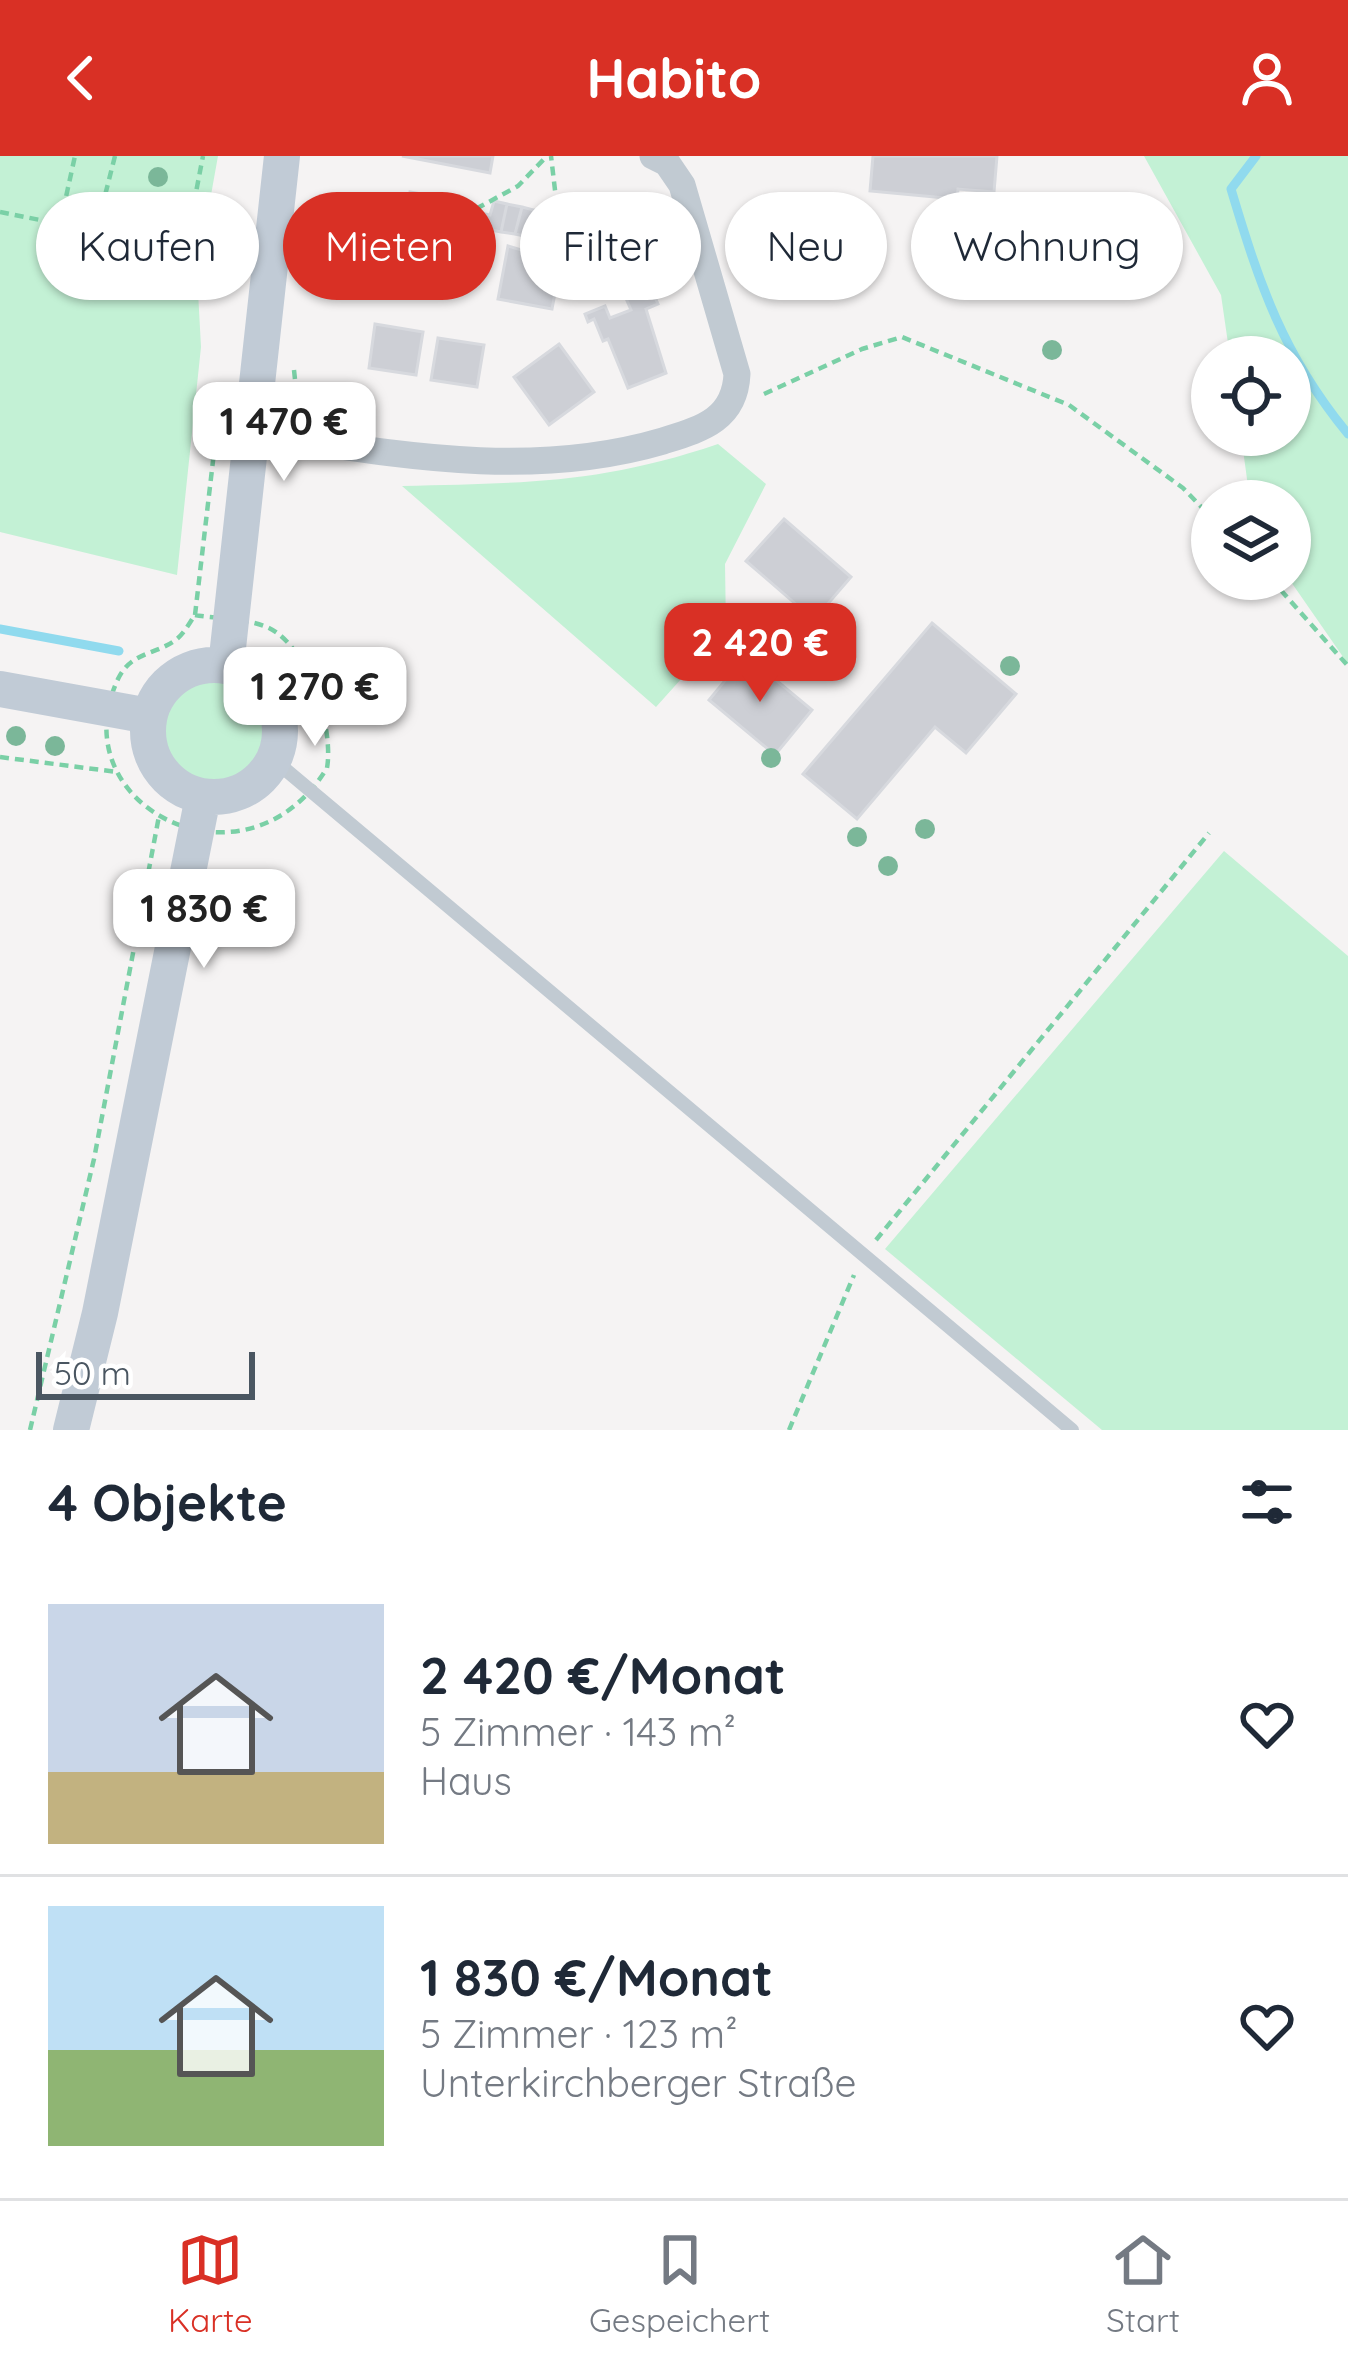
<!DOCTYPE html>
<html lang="de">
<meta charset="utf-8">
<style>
:root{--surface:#fff;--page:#f2f2f3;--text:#1f2937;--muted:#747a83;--line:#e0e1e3;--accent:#d93025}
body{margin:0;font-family:Quicksand,sans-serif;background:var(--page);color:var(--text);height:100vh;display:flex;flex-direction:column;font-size:45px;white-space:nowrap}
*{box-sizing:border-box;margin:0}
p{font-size:39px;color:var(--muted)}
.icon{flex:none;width:66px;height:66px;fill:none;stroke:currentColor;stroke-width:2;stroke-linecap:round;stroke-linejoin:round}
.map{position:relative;height:1274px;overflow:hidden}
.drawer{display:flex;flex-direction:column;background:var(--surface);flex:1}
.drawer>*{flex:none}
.top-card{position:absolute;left:36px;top:36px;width:1278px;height:108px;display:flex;gap:24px}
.fabs{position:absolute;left:1191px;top:180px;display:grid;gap:24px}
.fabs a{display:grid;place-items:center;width:120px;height:120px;border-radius:50%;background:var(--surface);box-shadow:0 3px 9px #0004;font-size:60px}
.scale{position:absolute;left:36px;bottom:30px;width:219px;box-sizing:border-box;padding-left:12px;border:6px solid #4a5661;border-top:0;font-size:33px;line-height:42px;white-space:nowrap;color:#4a5661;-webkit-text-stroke:9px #fff;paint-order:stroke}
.price{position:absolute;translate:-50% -102px;padding:0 27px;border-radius:24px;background:#fff;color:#222;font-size:39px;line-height:78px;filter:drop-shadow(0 3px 6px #0008)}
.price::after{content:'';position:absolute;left:50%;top:72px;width:36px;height:27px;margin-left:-18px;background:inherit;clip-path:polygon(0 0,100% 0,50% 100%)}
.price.current{background:var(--accent);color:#fff}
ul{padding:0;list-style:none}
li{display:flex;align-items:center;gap:36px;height:300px;padding:0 48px}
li+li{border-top:3px solid var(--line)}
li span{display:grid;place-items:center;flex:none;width:336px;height:240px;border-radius:0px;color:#555}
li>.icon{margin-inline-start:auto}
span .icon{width:144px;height:144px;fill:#fffc;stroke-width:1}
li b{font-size:51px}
h2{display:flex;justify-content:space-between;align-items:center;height:144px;padding:0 48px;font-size:51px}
.tag{padding:0 42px;border-radius:54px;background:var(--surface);box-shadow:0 3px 9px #0004;font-size:42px;line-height:108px}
.tag.current{background:var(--accent);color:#fff}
header{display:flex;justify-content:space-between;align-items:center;height:156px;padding:0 48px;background:var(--accent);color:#fff;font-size:54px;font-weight:700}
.tabs{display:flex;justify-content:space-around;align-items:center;height:168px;border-top:3px solid var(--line);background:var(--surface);font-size:33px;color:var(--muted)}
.tabs a{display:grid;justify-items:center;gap:6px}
.tabs .current{color:var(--accent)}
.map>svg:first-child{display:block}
.green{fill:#c3f1d5}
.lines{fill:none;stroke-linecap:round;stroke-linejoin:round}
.stream{stroke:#90daee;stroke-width:9}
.building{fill:#cdcfd5;stroke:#d7d9de;stroke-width:3}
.path{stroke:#7ad0a6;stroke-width:4.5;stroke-dasharray:9 6;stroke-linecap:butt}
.lane{stroke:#c1cad2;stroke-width:14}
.street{stroke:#c1cad2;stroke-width:27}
.secondary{stroke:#c1cbd6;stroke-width:36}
.tree{fill:#7bb799}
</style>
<header><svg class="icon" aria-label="back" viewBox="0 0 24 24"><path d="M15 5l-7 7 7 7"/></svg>Habito<svg class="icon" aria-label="person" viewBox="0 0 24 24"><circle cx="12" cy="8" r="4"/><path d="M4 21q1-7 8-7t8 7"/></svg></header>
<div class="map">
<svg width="1348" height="1274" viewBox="0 0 1348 1274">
<rect width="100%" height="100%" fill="#f5f3f3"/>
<path class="green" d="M0,0h218l-21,117 4,74 -24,228 -177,-43z
M1144,0h204v508l-59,-85 1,-78h-40l-9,-66h49v-78h-60l-9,-62z
M718,288l48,40 -41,80 1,65 -70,78 -254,-221c122,-3 198,-2 316,-42z
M148 575a66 66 0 1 1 132 0a66 66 0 1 1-132 0Z
M1224,695l124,105v474h-246l-217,-181z"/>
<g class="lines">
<path class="stream" d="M1256,0l-25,33c29,97 52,166 117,245
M0,473l119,22"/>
</g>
<path class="building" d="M402,0h91l-3,17z
M873,0h124l-3,36 -36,-3 -1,10 -87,-8z
M410,36l45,8 -18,95 -45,-9z
M494,45l13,3 -6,28 -24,-5 3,-14 10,2z
M507,48l15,3 -7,27 -14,-2z
M522,51l12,3 -5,27 -14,-3z
M534,54l12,2 -4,27 -13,-2z
M646,64l13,43 -45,13 -13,-43z
M970,66l65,4 -3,50 -65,-5z
M508,90l53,16 -9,47 -54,-10z
M650,130l8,18 -12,5 20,64 -38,15 -20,-49 -5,2 -9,-22 -6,3 -3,-8 20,-8 5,12 21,-8 -6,-14z
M375,168l48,8 -7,43 -47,-7z
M438,182l46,7 -7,42 -46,-7z
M559,188l35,48 -45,33 -35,-48z
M784,363l67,58 -37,43 -68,-59z
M932,467l84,71 -50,59 -31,-26 -78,92 -54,-45z
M746,499l66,55 -37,45 -66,-55z"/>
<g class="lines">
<path class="path" d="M115,0l-18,71 88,22 18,-93
M0,56l60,12 15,-68
M538,97l9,2 10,-48 -6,-51
M459,125l15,-71 44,-24 29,-30
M294,214l3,28 15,13
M764,238l98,-45 40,-12 167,68 114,83 29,30
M1271,423l77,87
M195,459c23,4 53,3 74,13 39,19 65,99 58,140 -81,133 -269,38 -209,-89 13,-28 40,-24 60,-41 7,-6 12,-16 17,-23z
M195,459l23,-197
M0,601l117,15
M876,1084l333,-407
M30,1274l64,-271 65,-343
M789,1274l65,-155"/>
<path class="lane" d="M274,604l798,670"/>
<path class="street" d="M253,277c137,20 274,48 410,8 38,-12 72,-21 74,-67l-55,-189 -15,-22 -14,-7"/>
<path class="secondary" d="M148 575a66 66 0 1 1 132 0a66 66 0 1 1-132 0Z
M226,510l56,-510
M0,533l149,27
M71,1274l29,-117 103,-516"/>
</g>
<g class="tree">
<circle cx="158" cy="21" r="10"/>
<circle cx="1052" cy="194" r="10"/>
<circle cx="1010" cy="510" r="10"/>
<circle cx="16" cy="580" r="10"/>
<circle cx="55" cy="590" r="10"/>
<circle cx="771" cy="602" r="10"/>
<circle cx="925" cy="673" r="10"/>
<circle cx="857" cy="681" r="10"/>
<circle cx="888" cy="710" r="10"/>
</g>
</svg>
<div class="fabs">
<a><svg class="icon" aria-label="locate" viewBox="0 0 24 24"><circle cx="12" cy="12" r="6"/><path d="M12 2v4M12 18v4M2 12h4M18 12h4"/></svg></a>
<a><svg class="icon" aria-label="layers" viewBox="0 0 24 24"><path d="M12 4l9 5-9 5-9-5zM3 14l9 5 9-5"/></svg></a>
</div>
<div class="scale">50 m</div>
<b class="price" style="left:284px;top:328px">1 470 €</b>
<b class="price current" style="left:760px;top:549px">2 420 €</b>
<b class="price" style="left:315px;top:593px">1 270 €</b>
<b class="price" style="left:204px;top:815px">1 830 €</b>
<div class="top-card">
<a class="tag">Kaufen</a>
<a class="tag current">Mieten</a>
<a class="tag">Filter</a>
<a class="tag">Neu</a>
<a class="tag">Wohnung</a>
</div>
</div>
<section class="drawer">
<h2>4 Objekte<svg class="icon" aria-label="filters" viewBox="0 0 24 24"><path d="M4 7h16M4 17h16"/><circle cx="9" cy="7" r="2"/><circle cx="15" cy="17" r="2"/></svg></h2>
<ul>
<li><span style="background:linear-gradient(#c9d6e8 70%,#c2b280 0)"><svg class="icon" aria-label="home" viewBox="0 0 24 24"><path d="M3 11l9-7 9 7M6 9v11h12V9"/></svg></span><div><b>2 420 €/Monat</b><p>5 Zimmer · 143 m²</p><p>Haus</p></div><svg class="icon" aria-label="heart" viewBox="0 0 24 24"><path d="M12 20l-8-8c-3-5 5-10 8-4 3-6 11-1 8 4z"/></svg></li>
<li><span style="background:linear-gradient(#bfe0f5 60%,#8fb573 0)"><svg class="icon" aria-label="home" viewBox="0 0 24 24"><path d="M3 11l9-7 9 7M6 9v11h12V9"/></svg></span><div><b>1 830 €/Monat</b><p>5 Zimmer · 123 m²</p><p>Unterkirchberger Straße</p></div><svg class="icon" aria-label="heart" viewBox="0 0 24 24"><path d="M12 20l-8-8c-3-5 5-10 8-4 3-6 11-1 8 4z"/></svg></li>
</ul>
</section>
<nav class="tabs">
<a class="current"><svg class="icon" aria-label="map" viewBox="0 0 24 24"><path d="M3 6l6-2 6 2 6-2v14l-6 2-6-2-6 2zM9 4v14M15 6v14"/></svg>Karte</a>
<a><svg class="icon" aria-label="saved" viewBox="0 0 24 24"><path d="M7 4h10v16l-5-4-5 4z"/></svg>Gespeichert</a>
<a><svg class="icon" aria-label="home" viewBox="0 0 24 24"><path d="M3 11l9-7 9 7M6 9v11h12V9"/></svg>Start</a>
</nav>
